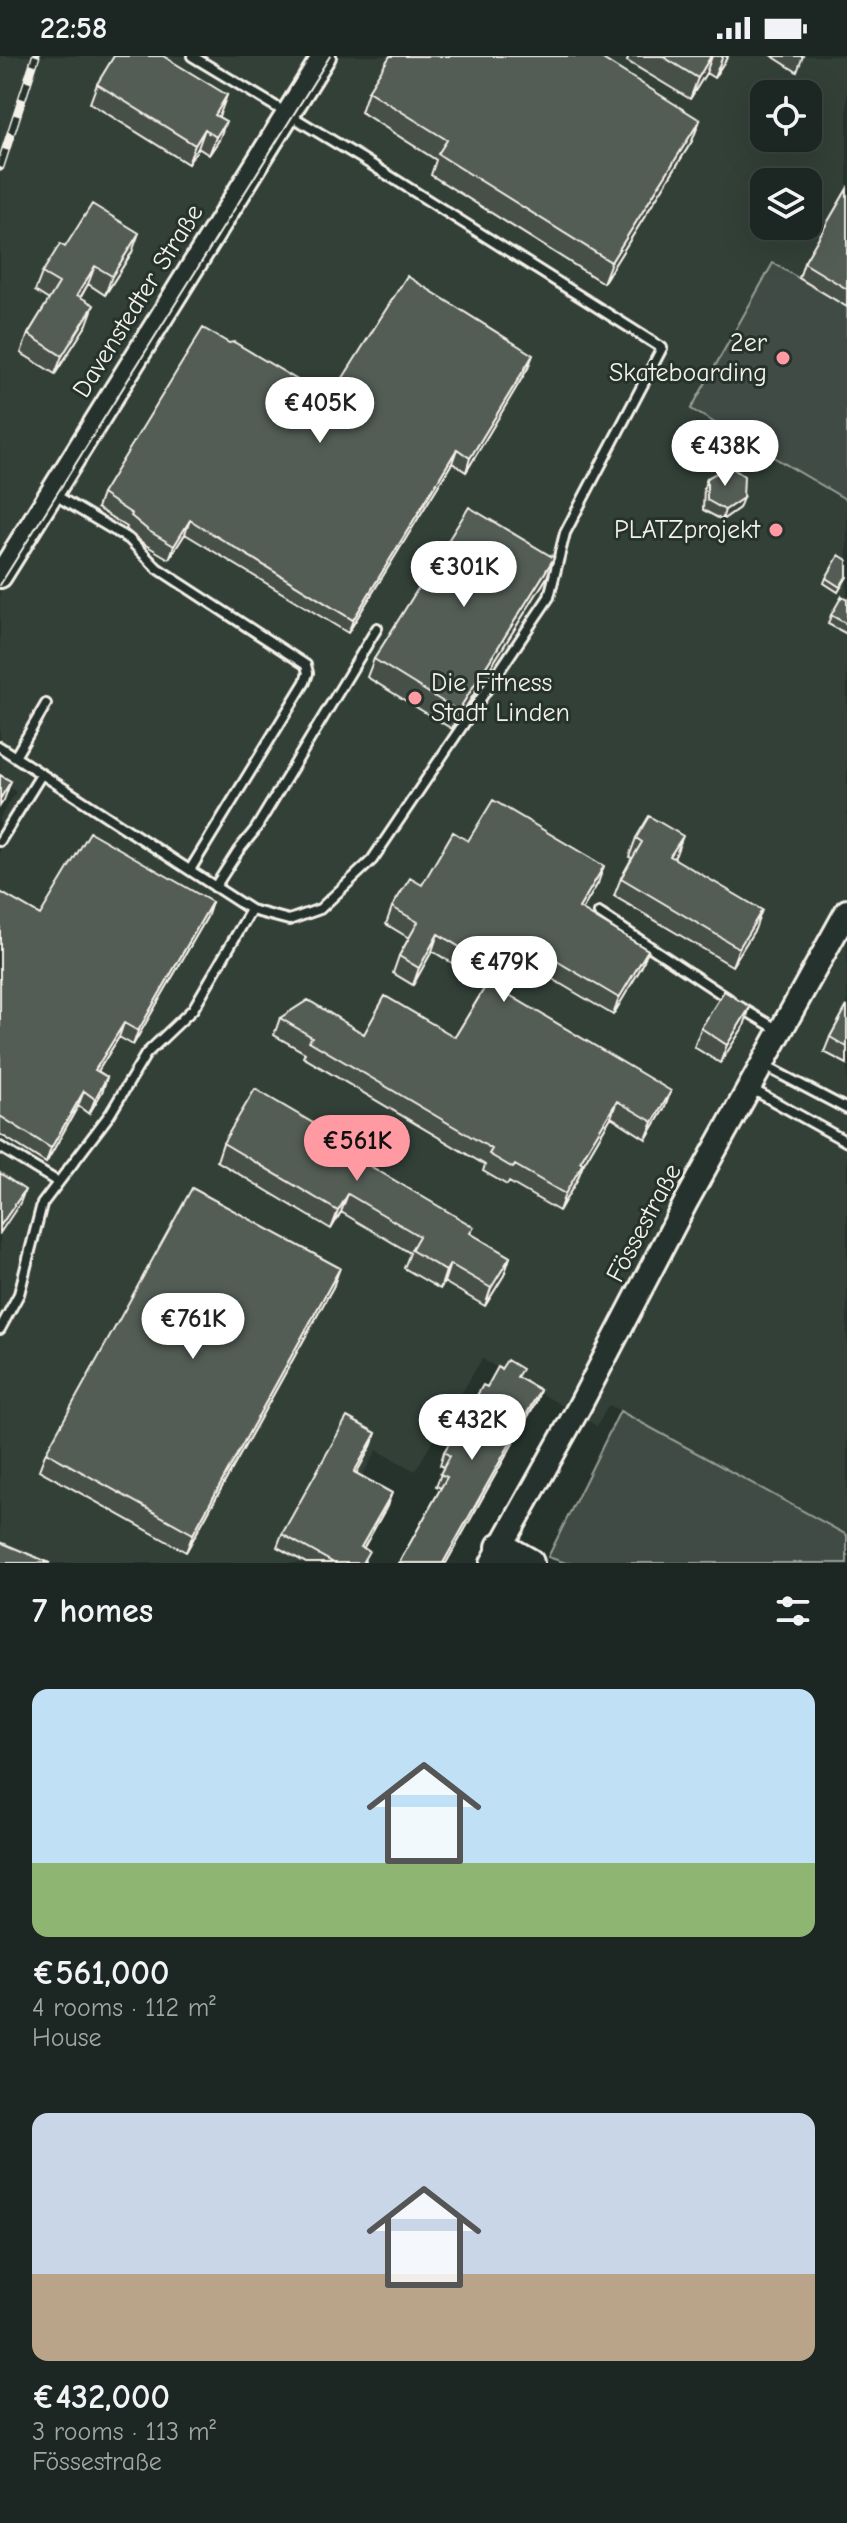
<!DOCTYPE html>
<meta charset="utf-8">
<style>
:root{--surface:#1c2622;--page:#29322f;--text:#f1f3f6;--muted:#a0a5a5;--line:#3a4340;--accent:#ff9aa2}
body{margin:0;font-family:"Comic Neue",sans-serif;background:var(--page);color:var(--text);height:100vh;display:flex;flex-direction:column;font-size:30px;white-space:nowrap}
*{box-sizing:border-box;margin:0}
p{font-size:26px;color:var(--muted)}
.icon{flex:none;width:44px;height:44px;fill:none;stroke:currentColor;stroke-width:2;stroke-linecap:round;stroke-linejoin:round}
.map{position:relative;height:1507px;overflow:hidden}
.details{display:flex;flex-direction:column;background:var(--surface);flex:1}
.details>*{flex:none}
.buttons{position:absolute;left:750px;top:24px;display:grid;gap:16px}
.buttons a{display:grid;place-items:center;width:72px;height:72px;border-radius:16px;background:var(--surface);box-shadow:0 8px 32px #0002,0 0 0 2px var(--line);font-size:40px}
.price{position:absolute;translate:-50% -68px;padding:0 18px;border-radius:28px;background:#fff;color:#222;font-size:26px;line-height:52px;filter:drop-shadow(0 2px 4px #0008)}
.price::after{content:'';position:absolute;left:50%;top:48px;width:24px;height:18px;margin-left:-12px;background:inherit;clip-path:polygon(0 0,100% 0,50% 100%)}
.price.on{background:var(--accent);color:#111}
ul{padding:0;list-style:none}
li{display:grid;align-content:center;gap:16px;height:424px;padding:0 32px}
li span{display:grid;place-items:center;height:248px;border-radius:16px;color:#555}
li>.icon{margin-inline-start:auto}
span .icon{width:144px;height:144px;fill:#fffc;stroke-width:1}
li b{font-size:34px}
h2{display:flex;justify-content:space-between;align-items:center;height:96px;padding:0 32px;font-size:34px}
.status{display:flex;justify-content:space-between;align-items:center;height:56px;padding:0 40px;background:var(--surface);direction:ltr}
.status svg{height:22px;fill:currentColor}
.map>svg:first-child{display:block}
.built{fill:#333f39;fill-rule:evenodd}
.green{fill:#414b45;stroke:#9a9e96;stroke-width:2}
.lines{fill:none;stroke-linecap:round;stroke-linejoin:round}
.service-casing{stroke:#f4f1e8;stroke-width:14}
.tertiary-casing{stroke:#f4f1e8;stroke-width:28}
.trunk-casing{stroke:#f4f1e8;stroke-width:34}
.service{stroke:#26332d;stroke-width:8}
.tertiary{stroke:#26332d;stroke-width:22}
.trunk{stroke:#26332d;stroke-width:28}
.tram{stroke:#f4f1e8;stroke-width:2}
.rail-casing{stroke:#f4f1e8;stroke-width:9}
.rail{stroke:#26332d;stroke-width:6;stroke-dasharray:18;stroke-linecap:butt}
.wall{fill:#474f49;stroke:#f4f1e8;stroke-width:2}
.shaded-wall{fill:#39403c;stroke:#f4f1e8;stroke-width:2}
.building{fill:#525c55;stroke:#f4f1e8;stroke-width:2}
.poi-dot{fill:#ff9aa2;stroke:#26332d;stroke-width:3}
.labels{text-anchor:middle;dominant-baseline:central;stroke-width:6;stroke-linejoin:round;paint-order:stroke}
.street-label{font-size:26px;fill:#f4f1e8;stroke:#26332d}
.poi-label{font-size:26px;fill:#f4f1e8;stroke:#26332d;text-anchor:end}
</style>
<div class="status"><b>22:58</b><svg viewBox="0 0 49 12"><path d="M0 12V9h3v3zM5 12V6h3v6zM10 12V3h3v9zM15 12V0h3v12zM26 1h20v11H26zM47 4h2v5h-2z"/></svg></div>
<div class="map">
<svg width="847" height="1507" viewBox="0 0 847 1507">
<rect width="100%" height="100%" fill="#26332d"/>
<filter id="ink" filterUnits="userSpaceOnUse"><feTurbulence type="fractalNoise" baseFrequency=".0125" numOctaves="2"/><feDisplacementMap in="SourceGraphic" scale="16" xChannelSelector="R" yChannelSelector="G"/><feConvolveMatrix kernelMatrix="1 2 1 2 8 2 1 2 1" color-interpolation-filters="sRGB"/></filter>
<g filter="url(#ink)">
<path class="built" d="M0,0h847v1479l-238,-130 -12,21 -115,-67 -67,112 -38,-21 -65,113h-312v-746l16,-25 -16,-11zM764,38h44v44h-44zM764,126h44v44h-44z"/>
<path class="green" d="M773,207l74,44v193l-156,-91z
M620,1355l227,124v28h-281l-18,-6z"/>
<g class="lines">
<g class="service-casing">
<path id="service" d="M55,439l74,44 28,29 149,97 2,8 -3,9 -115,188
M0,691l251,163
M15,701l31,-53
M0,785l41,-66
M215,831l23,-36 17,-21 122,-202
M599,857l130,86
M740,951l40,24
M763,1009l84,44
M750,1032l97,54
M0,1091l58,35
M0,1273l19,-35 23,-90 68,-90 36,-60 47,-45 58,-99 38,10 31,-11 52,-49 177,-263 16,-64 97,-185 -301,-190 -169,-102"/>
</g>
<g class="tertiary-casing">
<path id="tertiary" d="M0,520l324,-520
M492,1507l86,-154 108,-207 161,-291"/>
</g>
<g class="trunk-casing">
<path id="trunk" d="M501,1491l28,16"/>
</g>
<use href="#service" class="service"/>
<use href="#tertiary" class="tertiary"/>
<use href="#trunk" class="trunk"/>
<path class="tram" d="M0,529l330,-529"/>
<g class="rail-casing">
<path id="rail" d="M0,111l36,-111"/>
</g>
<use href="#rail" class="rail"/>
</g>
<path class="wall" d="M629,0h99l-14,22 -8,-5 -16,26 -63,-38z
M772,0h31l-6,16z
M97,28l130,11 -9,22 1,23 -10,15 -11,-7 -10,16 -98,-61z
M368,35l332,29 -8,21 -89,142 -172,-108 5,-15 -75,-48z
M847,133v118l-48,-29 5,-15z
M65,191l67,5 -27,43 -17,-11 -7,13 6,27 -32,50 -34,-21 7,-19 21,-34 -14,-9 7,-18z
M229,287l92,51 207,-26 -62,104 -14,-9 -104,170 -163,-99 -16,25 -25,-15 -18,-15 1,-2 -30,-19 5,-14z
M707,422l32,30 -17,12 -19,-10 1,-23z
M554,502l-7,19 -95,152 -85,-52 7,-18z
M847,504v17l-9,15 -14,-9 2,-5z
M847,543v35l-19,-10 3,-9z
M636,782l40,16 -2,4 81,71 -23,37 -118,-70 7,-18 11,-20 -3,-1z
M468,785l130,42 -16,27 66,40 -6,16 -29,49 -86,-51 -18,31 156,112 -19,32 -35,-22 -28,48 -6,15 -18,31 -50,-29 -2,3 -24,-14 2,-6 -182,-108 2,-4 -31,-18 6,-17 84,16 91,3 32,-53 -55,-33 -19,34 -20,-12 6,-17 10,-18 -23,-14 6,-17 30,-22z
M0,836l40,23 172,-13 -5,15 -74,128 -14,-8 -21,34 9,6 -5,15 -13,22 -11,-8 -32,57 -46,-29z
M847,950v58l-23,-12 6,-15z
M744,970l-24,37 -26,-16 7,-19z
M223,1087l126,1 29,6 -9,15 102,69 39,23 -6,18 -19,31 -41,-24 -4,7 -36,-21 6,-15 -69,-41 -10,17 -114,-68z
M333,1231l-147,265 -147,-82 7,-18z
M519,1322l21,12 -4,12 -90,161h-47l42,-75 -5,-2 8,-19 -4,-2 4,-13 43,-65z
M376,1377l-5,13 -15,27 31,33 -24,42 2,15h-59l-29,-16 5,-13z"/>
<path class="shaded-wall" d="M711,0h1l-6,17 -16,26 8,-21z
M723,0h5l-14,22z
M227,39l-7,19 -12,20 7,-19z
M700,64l-8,21 -89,142 8,-21z
M226,65l-7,19 -10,15 7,-18z
M205,73l-7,19 -10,16 7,-19z
M139,177l-7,19 -27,43 7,-19z
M95,210l-7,18 -17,29 6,-18z
M94,249l-7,19 -32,50 7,-18z
M533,299l-5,13 -62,104 4,-14z
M457,393l-5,14 -104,170 5,-13z
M743,442l-4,10 -17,12 3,-10z
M190,464l-5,14 -16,25 5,-13z
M554,502l-7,19 -95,152 6,-18z
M11,725l-7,19 -4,6v-7z
M683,780l-7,18 -12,21 6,-19z
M604,810l-6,17 -25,42 6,-17z
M212,846l-5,15 -74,128 5,-14z
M762,854l-7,19 -23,37 7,-18z
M438,878l-6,17 -19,34 6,-17z
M533,891l-6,17 -27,46 6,-17z
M648,894l-6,16 -29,49 6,-17z
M750,951l-6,19 -24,37 7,-18z
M124,967l-5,14 -29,47 5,-14z
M107,1021l-5,15 -13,22 6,-15z
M84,1035l-6,15 -32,57 5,-15z
M671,1035l-6,16 -19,32 7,-17z
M617,1045l-6,16 -28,48 -6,15 -18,31 6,-17 15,-32z
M384,1076l-6,18 -19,31 6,-18z
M25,1134l-5,13 -20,30v-7z
M348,1138l-7,18 -10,17 7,-18z
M510,1201l-6,18 -19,31 6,-18z
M450,1208l-6,18 -4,7 6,-18z
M340,1212l-7,19 -147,265 7,-18z
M540,1334l-4,12 -90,161h-3z
M376,1377l-5,13 -21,39 4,-13z
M392,1437l-5,13 -30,54 4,-13z"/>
<path class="building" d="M114,0h49l64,39 -12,20 11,6 -10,16 -11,-8 -10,16 -98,-61z
M390,0h208l102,64 -89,142 -173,-108 9,-14 -79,-49z
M662,0h49l-13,22z
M847,133v100l-43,-26z
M92,148l47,29 -27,43 -17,-10 -18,29 17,10 -32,51 -34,-22 31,-51 -17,-10 18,-29 5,3z
M407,220l126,79 -63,103 -13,-9 -104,171 -163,-100 -16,26 -25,-15 -18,-15 1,-2 -30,-20 101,-166 26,15 5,-1 87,52 15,-5z
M729,410l15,10 -1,22 -18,12 -18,-10v-22z
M469,451l85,51 -96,153 -84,-52z
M839,499l8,5v15l-7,12 -14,-9z
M842,540l5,3v25l-16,-9z
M0,719l11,6 -11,18z
M493,744l111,66 -25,42 69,42 -29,48 -86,-51 -27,46 165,98 -18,31 -36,-21 -37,61 3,1 -18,31 -50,-29 -2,3 -24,-14 3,-5 -183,-108 3,-4 -32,-19 28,-18 56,34 21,-38 70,41 41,-68 -58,-35 -19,34 -20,-12 19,-34 -26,-15 18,-29 12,7 31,-53 15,9z
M649,760l34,20 -13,20 92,54 -23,38 -118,-70 21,-36 -6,-4z
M90,776l122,70 -74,129 -14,-8 -29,47 12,7 -12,22 -11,-8 -33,57 -51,-32v-224l40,23z
M724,935l26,16 -23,38 -26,-17z
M847,950v41l-17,-10z
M255,1033l94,55 14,-25 21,13 -19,31 109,64 -4,6 40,24 -19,31 -41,-24 -4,7 -35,-21 8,-14 -71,-42 -10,17 -115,-68z
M0,1117l25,17 -25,36z
M192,1132l148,80 -147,266 -147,-82z
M507,1304l15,9 -5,8 23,13 -97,173h-44l48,-86 -7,-3 10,-18 -6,-4 39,-67 4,2 11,-20 3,2z
M347,1361l29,16 -22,39 38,21 -31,54 8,4 -7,12h-28l-52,-29z
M0,1486l50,21h-50z"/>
</g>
<g class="poi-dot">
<circle cx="783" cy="302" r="8"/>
<circle cx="776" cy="474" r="8"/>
<circle cx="415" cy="642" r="8"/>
</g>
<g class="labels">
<g class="street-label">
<text transform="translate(138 245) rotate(-58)">Davenstedter Straße</text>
<text transform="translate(644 1167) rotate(-62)">Fössestraße</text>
</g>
<g class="poi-label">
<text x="767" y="287">2er<tspan x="767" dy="30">Skateboarding</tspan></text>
<text x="760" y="474">PLATZprojekt</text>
<text x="431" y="627" text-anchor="start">Die Fitness<tspan x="431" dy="30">Stadt Linden</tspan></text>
</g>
</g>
</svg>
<div class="buttons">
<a><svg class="icon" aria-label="locate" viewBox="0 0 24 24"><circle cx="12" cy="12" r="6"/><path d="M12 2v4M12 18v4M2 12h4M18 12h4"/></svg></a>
<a><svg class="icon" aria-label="layers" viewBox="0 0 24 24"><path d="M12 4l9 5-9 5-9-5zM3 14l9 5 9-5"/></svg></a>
</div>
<b class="price" style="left:320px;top:389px">€405K</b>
<b class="price" style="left:725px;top:432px">€438K</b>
<b class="price" style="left:464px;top:553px">€301K</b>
<b class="price" style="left:504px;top:948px">€479K</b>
<b class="price on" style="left:357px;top:1127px">€561K</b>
<b class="price" style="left:193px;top:1305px">€761K</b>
<b class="price" style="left:472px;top:1406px">€432K</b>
</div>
<section class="details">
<h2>7 homes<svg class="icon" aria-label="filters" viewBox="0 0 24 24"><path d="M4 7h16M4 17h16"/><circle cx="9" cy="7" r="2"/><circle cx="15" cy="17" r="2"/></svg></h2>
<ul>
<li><span style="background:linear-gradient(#bfe0f5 70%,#8fb573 0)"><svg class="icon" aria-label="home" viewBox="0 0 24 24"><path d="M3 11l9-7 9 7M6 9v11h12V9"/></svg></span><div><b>€561,000</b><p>4 rooms · 112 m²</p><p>House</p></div></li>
<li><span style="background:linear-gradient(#c9d6e8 65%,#b9a48a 0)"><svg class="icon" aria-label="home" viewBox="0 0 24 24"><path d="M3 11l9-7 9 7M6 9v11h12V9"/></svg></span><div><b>€432,000</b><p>3 rooms · 113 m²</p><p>Fössestraße</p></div></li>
</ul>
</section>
